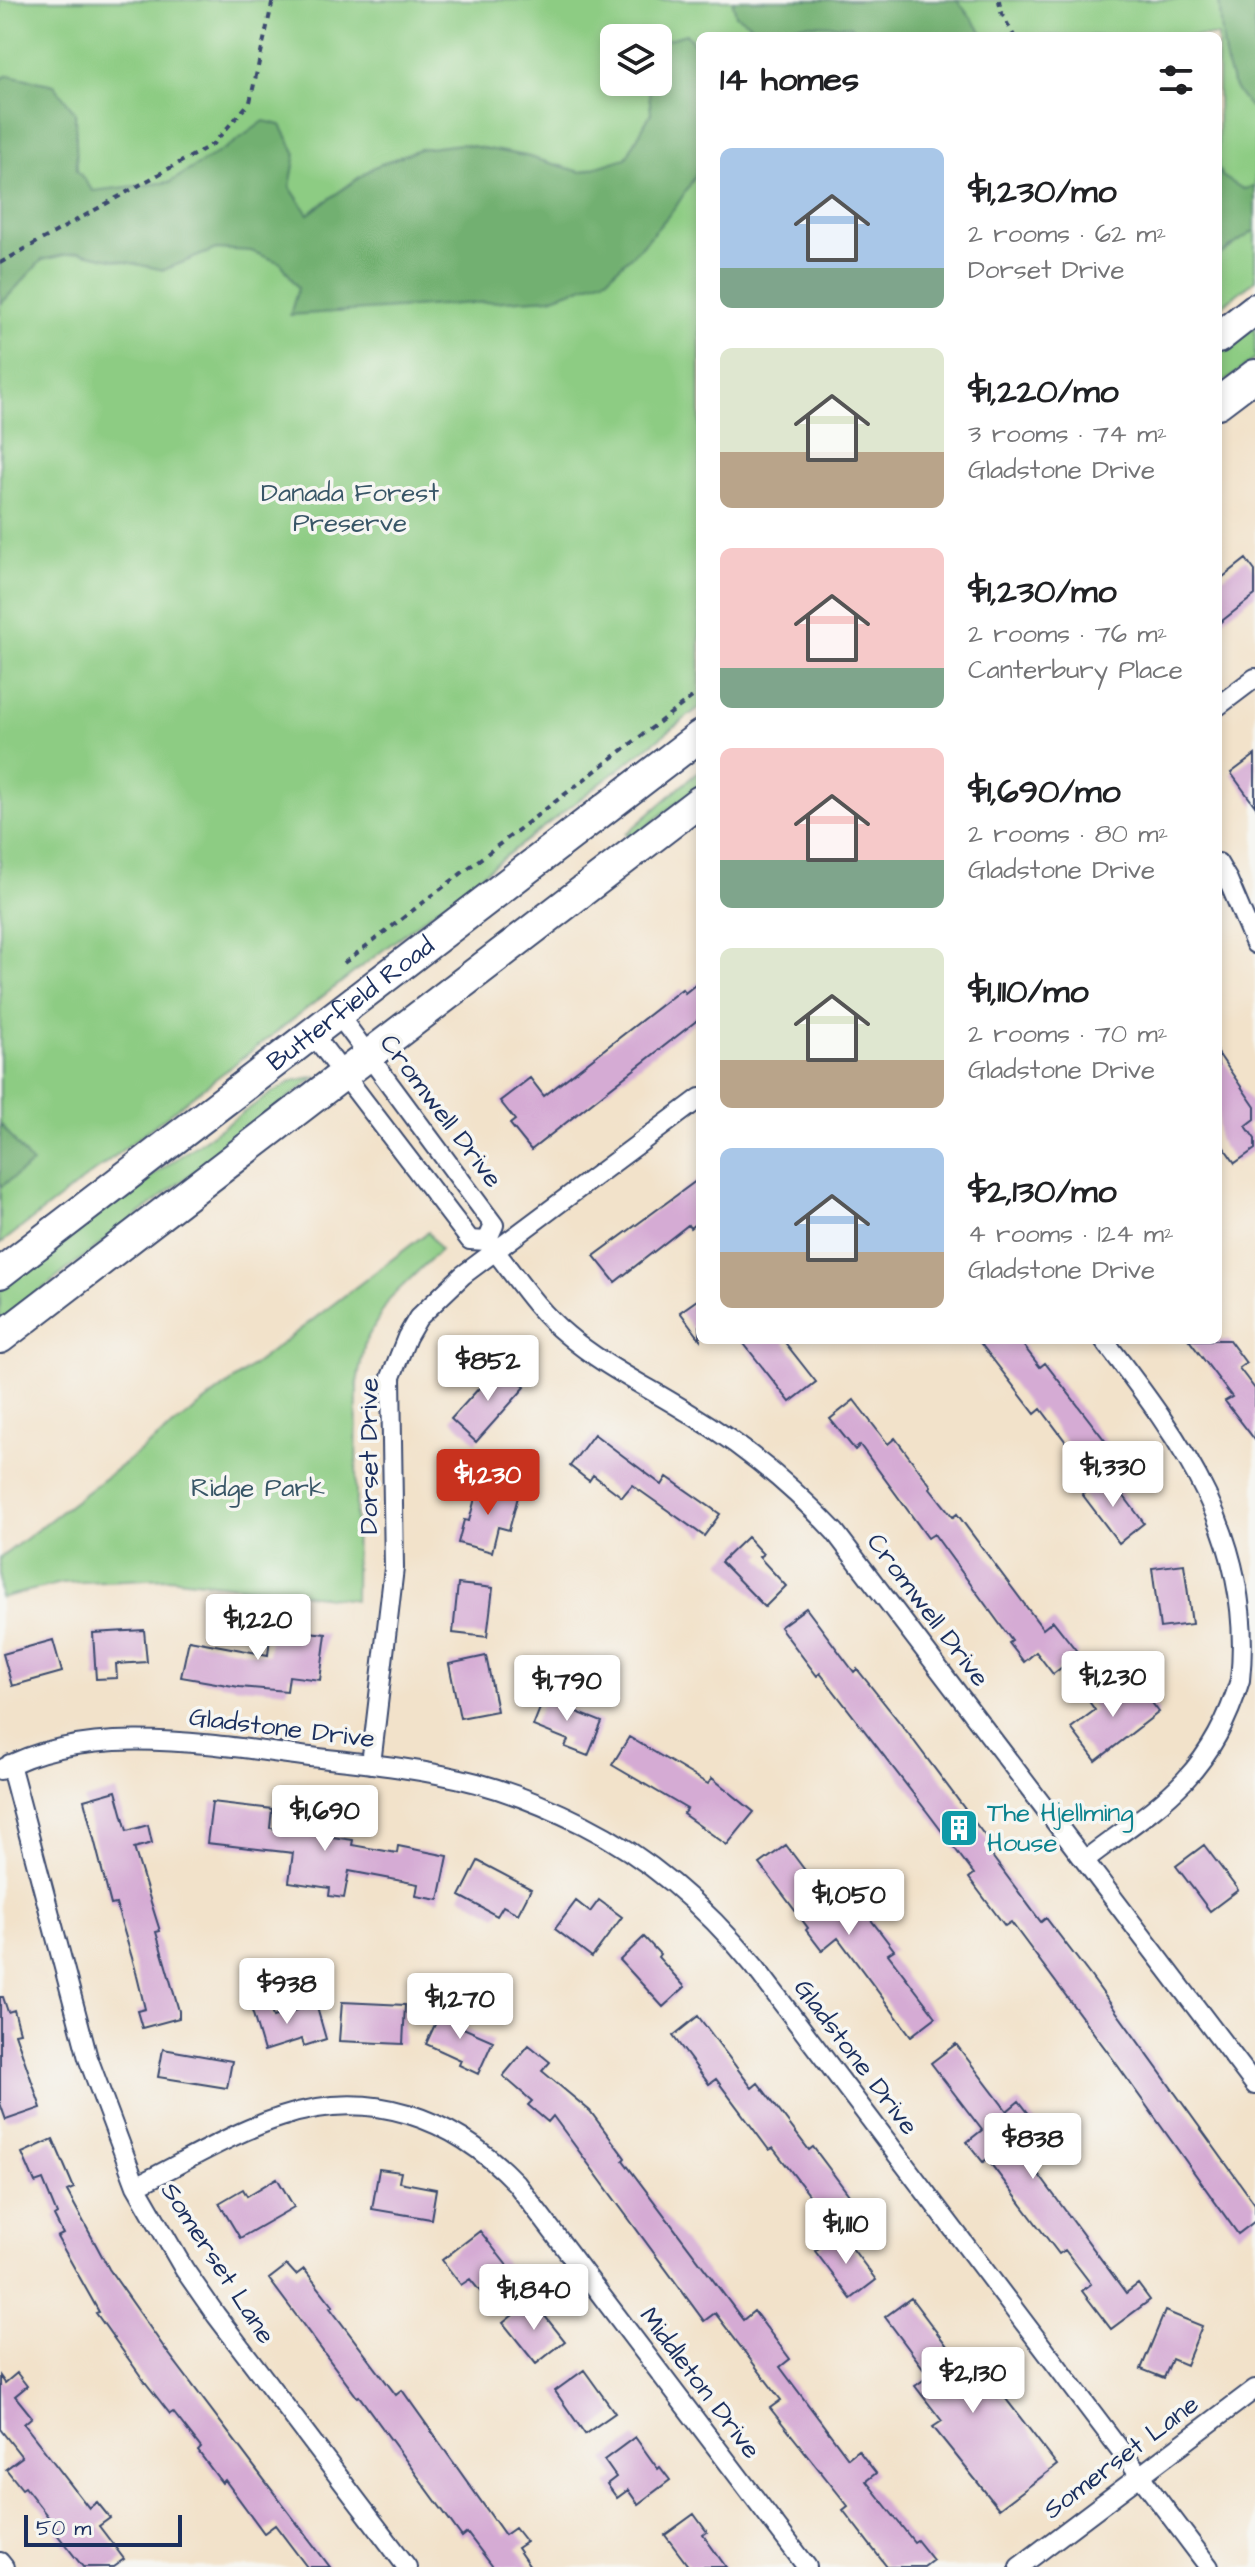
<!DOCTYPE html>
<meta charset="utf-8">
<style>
:root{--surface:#fff;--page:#f6f6f6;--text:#202124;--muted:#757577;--accent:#c8321e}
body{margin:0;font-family:"Architects Daughter",sans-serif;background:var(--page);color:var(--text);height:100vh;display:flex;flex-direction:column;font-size:30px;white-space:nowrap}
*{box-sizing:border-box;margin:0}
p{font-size:26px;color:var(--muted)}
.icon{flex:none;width:44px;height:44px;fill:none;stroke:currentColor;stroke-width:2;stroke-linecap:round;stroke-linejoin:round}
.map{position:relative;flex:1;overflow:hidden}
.details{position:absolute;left:696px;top:32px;width:526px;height:1312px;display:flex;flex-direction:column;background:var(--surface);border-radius:12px;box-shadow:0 4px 12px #0003}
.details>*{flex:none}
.buttons{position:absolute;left:600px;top:24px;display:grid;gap:16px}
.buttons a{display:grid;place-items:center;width:72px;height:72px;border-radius:12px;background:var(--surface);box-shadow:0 4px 12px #0003;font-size:40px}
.scale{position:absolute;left:24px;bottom:20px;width:158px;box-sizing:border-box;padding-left:8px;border:4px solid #1b2f5e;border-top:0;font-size:22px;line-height:28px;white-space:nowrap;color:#1b2f5e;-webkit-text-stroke:6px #f6f6f2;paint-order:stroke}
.price{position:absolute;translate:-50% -68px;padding:0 18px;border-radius:8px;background:#fff;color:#222;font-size:26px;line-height:52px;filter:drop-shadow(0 2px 4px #0008)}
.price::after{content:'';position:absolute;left:50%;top:48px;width:24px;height:18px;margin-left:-12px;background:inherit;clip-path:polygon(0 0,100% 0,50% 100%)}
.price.active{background:var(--accent);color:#fff}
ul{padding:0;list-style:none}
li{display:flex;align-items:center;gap:24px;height:200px;padding:0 24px}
li span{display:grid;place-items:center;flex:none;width:224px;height:160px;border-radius:12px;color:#555}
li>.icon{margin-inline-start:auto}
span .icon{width:96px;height:96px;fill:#fffc;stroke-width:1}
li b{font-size:34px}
h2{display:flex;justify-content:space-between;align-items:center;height:96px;padding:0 24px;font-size:34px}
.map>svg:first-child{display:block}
.green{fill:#8dcc83;stroke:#547e70;stroke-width:2;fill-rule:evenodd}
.forest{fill:#72b071;stroke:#467068;stroke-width:2}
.building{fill:#d5abd4}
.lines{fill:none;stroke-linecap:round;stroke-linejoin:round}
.minor-casing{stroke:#3b4a6e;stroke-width:22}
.primary-casing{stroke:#3b4a6e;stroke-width:34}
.path{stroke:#3b4a6e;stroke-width:4;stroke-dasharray:6 6;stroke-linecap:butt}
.minor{stroke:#fff;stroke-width:18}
.primary{stroke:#fff;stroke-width:30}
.labels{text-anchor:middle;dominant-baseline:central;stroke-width:7;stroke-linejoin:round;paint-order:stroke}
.park-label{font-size:26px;fill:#385667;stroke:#f6f6f2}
.street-label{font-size:26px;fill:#1b2f5e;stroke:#f6f6f2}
.culture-label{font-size:26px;fill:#0d838f;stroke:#f6f6f2;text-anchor:start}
</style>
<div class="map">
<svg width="1255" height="2567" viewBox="0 0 1255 2567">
<rect width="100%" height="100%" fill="#f6f6f2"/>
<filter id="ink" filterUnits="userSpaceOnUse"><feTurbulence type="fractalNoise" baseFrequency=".0125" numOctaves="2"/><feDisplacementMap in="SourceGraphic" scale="16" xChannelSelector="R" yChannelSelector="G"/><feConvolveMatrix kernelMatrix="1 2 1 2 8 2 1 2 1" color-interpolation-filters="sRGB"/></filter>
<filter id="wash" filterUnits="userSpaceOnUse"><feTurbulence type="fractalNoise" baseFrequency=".006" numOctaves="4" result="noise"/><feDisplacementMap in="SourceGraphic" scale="32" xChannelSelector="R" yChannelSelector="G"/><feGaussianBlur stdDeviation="1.8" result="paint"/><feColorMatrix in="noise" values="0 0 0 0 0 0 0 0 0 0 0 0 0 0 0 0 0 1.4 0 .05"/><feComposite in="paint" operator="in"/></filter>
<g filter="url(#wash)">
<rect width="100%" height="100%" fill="#f2e2ca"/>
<path class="green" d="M0,0h1255v280l-37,29v-273h-518v671l-700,537zM614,38h44v44h-44z
M1255,326v33l-37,28v-32z
M700,770v15l-70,54 -4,-5z
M317,1076l-317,246v-32l113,-87 157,-109 23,-13z
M428,1232l12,18 -50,48 -25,44 -8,41 -2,217 -186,-22 -107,5 -62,15v-40z"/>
<path class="forest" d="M732,0h225l28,36h-124l-11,-10 -39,-2 -53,5 -22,-14z
M1219,0h36v110c-34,-22 -32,-73 -36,-110z
M686,34l14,17v106l-4,18 -21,33 -32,37 -36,33 -56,20 -261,17 8,-27 -17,-25 -30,-12 -35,-2 -52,21 -85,-18 -37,8 -42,45v-226l9,-4 45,10 21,27 2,58 16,21 77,-9 62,-38 32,-23 17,4 15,29 -6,33 18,27 66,-47 45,-18 42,-5 65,12 55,16 45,-14 25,-45 -3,-31h10v-33l4,-8z
M1218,168l4,8 21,13 12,-2v43l-37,26z
M0,1123l32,41 -32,23z"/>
<g id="blocks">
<path class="building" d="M1246,559l9,12v24l-37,29v-43z
M1255,755v51l-24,-33z
M700,981v37l-169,132 -21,-26 5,-4 -15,-19 30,-23 14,18 138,-107 3,4z
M1218,1053l37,54v12l-9,7 9,13v10l-20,14 -17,-24z
M700,1178v42l-10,8 -2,-3 -73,57 -21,-26z
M700,1298v41l-20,-27z
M741,1340h42l33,42 -26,20z
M978,1340h41l21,27 5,-4 68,88 -26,19 -46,-61 -6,5z
M1189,1340h40l17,23 -7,5 16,21v51l-30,-39 7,-4z
M500,1365l25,22 -49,55 -25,-23z
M854,1400l34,44 7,-6 36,48 -1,2 23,29 4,-3 86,115 10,-8 26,33 -26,20 -17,-22 -12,10 -15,-19 3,-2 -78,-107 -6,4 -68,-93 -5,5 -25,-31z
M594,1434l68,51 5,-8 53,37 -16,22 -72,-51 -10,12 -29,-22 -4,6 -19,-15z
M1108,1475l36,48 -25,20 -37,-49z
M479,1483l40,10 -10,37 -11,-3 -6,25 -34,-9 6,-23 5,1z
M747,1537l16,17 -4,3 27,29 -21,21 -44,-45z
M1184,1564l8,60 -32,4 -8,-60z
M458,1584l35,4 -6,49 -34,-4z
M806,1608l48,64 3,-3 51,64 83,111 -5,4 55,74 5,-4 46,60 163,226v17l-17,13 -125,-175 -102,-137 -6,4 -36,-48 5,-4 -46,-61 -108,-140 -3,3 -37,-49z
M271,1628l55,6 -6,46 -31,-4 -2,15 -48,-4 -58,-10 8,-37 79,15z
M144,1630l3,32 -31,2 1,14 -21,1 -3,-46z
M53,1640l9,32 -50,14 -9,-32z
M486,1656l11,55 -37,7 -11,-54z
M1113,1680l12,16 14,-10 20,26 -63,49 -25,-33 24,-18 -7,-10z
M548,1688l25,11 -4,10 33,13 -14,34 -23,-9 3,-7 -35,-14z
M629,1737l79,47 4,-6 42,34 -27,33 -44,-31 4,-5 -75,-44z
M116,1791l11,40 21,-6 4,18 -18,5 26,83 -4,1 23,79v7l-37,10 -5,-17 8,-2 -10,-41 -19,-64 -5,1 -27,-105z
M212,1802l60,7 -2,19 83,12 -1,5 45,8 1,-7 50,10 -9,44 -23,-4 2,-12 -69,-13 -5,27 -15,-2 1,-8 -41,-6 4,-29 -86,-10z
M786,1845l48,64 18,-14 42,55 -6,4 48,63 -25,19 -73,-98 -16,13 -16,-21 2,-2 -48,-64z
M1204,1845l34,45 -28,21 -34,-45z
M478,1861l53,28 -13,25 -15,-8 -6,10 -37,-20z
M599,1900l23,17 -30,40 -37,-28 21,-28 14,11z
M644,1937l16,17 -2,3 27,30 -22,20 -43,-47z
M0,1997h3l5,15 6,-2 6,22 -5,1 26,75 -35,12 -6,-17z
M267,1999l6,18 43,-13 10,35 -22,7 -2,-7 -38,12 -14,-47z
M342,2002l63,3 -2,39 -64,-3z
M446,2009l21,9 -4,10 30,13 -15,33 -19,-9 2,-5 -35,-16 11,-24 4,1z
M698,2016l54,72 6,-5 51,67 4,-3 36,48 -25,19 -51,-66 -4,2 -53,-71 -7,5 -36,-48z
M956,2044l51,67 12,-10 35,45 -23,18 95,129 12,-9 12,16 -39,29 -29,-38 9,-7 -26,-34 -6,4 -72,-95 -4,3 -16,-20 15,-12 -51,-67z
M529,2045l21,17 -8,9 48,40 35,47 -2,2 120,160 11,-9 36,48 -10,8 68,91 10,-8 18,23 -10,8 48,61 3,-2 16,20 -9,7h-37l-44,-57 5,-4 -78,-98 11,-8 -66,-87 -11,8 -151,-205 -5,6 -20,-17 4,-4 -29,-25z
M163,2049l69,12 -5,27 -69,-11z
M53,2139l21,49 -7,3 42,78 54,77 167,221h-23l-32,-42 -11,8 -39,-53 -3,3 -24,-32 3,-3 -28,-36 -3,2 -28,-36 -46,-65 3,-1 -42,-75 6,-3 -9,-18 3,-2 -14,-34 -8,3 -13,-30z
M379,2169l22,3 -2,10 37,7 -5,30 -59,-10z
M277,2178l17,29 -54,31 -21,-35 24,-14 4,7z
M480,2231l32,41 -29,23 -13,-16 -9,6 -19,-25z
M840,2232l36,48 -25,19 -36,-48z
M287,2265l9,10 8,-6 29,37 -3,2 66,87 6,-5 103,145 10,-7 11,14 -9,6 13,19h-37l-26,-34 -5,4 -103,-141 -2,1 -88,-118z
M911,2298l36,48 -3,3 33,43 15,-11 65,84 -58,44 -66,-82 9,-6 -27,-35 14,-10 -44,-59z
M532,2300l33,41 -29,23 -33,-41z
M1165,2311l37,15 -16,39 -14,-6 -8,19 -23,-9z
M584,2370l31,43 -30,21 -30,-43z
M17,2373l10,13 -12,10 17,21 -8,7 65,84 8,-6 13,16 -11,8 25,33 -11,8h-30l-27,-34 3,-2 -34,-44 -3,2 -16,-20 16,-12 -22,-28v-53l5,7z
M635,2437l23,32 2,-2 10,13 -32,24 -10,-14 -11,8 -10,-14 9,-7 -12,-17z
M694,2514l13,18 -4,3 23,32h-37l-24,-32z"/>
</g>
</g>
<g filter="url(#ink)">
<use href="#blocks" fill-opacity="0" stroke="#3b4a6e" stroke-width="2"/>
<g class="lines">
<g class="minor-casing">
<path id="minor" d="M1218,706l37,-28
M1218,863l10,17 27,64
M337,1013l157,212 -7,16
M312,1033l158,207 17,1c26,31 47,67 79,93 37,32 82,53 123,79 55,33 103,73 146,119l420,553
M10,1764l78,294 48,128 48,83 32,46 191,252
M371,1764l23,-196 -3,-191 16,-40 11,-19 45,-43 237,-177
M0,1770c87,-49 215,-25 310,-13 55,6 113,12 167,26 37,10 73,25 107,42 68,34 124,85 171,142l454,600
M1085,1860c33,-26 71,-49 100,-80 27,-29 44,-63 55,-100 15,-141 -58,-238 -136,-340
M136,2186c47,-23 95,-53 145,-69 89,-30 172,0 235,66l291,384
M0,2562l4,5
M1019,2567l236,-178"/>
</g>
<g class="primary-casing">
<g id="primary">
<path d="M1218,338l37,-29"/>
<path d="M1218,403l37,-28"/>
<path id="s1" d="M0,1273l700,-537"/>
<path d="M0,1338l700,-537"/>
</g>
</g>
<path class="path" d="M999,0l2,12 13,24
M0,263l213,-119 37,-42 23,-102
M344,963l356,-272"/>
<use href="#minor" class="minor"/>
<use href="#primary" class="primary"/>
</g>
</g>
<defs>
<g id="building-square" transform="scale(2)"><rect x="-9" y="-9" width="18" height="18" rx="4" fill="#0f9aa8" stroke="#f6f6f2"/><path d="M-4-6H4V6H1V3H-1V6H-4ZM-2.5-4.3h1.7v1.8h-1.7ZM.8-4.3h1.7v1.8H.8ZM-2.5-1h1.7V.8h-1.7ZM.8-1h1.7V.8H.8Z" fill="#fff"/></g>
</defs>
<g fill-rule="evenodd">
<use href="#building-square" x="959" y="1828"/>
</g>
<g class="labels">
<g class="park-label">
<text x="350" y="493">Danada Forest<tspan x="350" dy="30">Preserve</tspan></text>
<text x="258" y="1488">Ridge Park</text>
</g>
<g class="street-label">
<text stroke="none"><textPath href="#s1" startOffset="442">Butterfield Road</textPath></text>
<text transform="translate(441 1111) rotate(53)">Cromwell Drive</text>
<text transform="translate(369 1456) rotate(-90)">Dorset Drive</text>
<text transform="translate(928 1610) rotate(53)">Cromwell Drive</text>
<text transform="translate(282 1728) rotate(7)">Gladstone Drive</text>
<text transform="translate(856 2057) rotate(53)">Gladstone Drive</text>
<text transform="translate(218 2263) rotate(57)">Somerset Lane</text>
<text transform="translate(700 2383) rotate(53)">Middleton Drive</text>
<text transform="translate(1121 2457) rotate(-37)">Somerset Lane</text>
</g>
<g class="culture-label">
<text x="987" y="1813">The Hjellming<tspan x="987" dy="30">House</tspan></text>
</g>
</g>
</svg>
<div class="buttons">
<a><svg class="icon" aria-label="layers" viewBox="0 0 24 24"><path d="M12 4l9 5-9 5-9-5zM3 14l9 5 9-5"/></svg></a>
</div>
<div class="scale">50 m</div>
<b class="price" style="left:488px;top:1403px">$852</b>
<b class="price" style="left:1113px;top:1509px">$1,330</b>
<b class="price active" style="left:488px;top:1517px">$1,230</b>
<b class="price" style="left:258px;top:1662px">$1,220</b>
<b class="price" style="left:1113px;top:1719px">$1,230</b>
<b class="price" style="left:567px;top:1723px">$1,790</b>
<b class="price" style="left:325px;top:1853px">$1,690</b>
<b class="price" style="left:849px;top:1937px">$1,050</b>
<b class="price" style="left:287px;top:2026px">$938</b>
<b class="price" style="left:460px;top:2041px">$1,270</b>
<b class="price" style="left:1033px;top:2181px">$838</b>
<b class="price" style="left:846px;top:2266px">$1,110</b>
<b class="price" style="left:534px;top:2332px">$1,840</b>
<b class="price" style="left:973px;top:2415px">$2,130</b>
<section class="details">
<h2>14 homes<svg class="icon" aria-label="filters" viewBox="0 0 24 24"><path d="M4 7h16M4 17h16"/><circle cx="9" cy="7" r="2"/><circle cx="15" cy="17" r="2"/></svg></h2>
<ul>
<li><span style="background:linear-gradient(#a9c7e8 75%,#7fa58c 0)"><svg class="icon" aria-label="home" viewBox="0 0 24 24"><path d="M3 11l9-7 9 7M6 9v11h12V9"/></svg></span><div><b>$1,230/mo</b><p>2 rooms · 62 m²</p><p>Dorset Drive</p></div></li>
<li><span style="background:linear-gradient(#dfe7d0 65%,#b9a48a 0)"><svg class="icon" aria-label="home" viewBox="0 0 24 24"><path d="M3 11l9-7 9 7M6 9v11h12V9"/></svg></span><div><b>$1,220/mo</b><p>3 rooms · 74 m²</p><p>Gladstone Drive</p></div></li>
<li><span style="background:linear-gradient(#f6c9c9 75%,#7fa58c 0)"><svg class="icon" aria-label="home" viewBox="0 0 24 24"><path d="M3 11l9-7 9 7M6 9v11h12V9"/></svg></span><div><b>$1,230/mo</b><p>2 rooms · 76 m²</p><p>Canterbury Place</p></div></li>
<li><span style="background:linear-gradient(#f6c9c9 70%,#7fa58c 0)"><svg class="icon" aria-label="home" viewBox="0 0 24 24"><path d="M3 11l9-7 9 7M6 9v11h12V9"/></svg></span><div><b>$1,690/mo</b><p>2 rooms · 80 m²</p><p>Gladstone Drive</p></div></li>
<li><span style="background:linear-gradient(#dfe7d0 70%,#b9a48a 0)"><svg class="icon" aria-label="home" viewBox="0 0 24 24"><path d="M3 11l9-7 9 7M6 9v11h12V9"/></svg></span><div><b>$1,110/mo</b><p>2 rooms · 70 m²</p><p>Gladstone Drive</p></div></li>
<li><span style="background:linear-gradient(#a9c7e8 65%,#b9a48a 0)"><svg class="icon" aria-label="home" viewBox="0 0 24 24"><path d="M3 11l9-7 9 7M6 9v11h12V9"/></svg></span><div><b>$2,130/mo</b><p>4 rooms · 124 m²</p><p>Gladstone Drive</p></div></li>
</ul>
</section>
</div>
